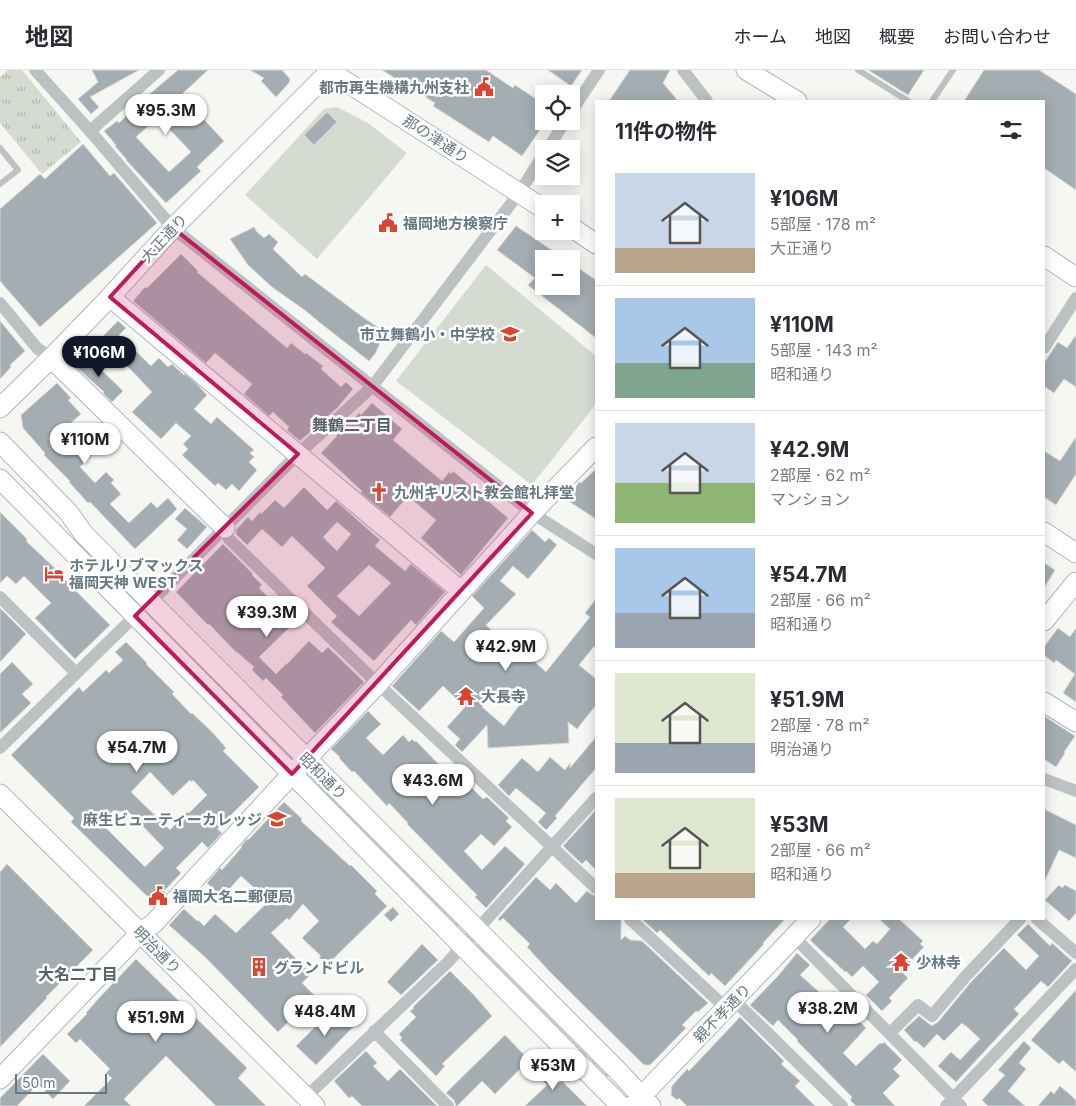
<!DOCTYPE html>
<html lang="ja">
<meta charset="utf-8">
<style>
:root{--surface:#fff;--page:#f2f2f3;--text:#2b2b33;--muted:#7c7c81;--line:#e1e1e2;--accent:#111827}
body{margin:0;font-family:Inter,"Noto Sans JP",sans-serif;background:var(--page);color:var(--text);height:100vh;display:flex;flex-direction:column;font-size:19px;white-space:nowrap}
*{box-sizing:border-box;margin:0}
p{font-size:16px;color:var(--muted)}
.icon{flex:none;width:28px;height:28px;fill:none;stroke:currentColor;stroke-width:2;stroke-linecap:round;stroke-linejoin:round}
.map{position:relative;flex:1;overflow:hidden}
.details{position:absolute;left:595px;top:30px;width:450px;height:820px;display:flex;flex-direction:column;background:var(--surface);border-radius:0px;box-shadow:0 2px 12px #0003}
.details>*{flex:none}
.fabs{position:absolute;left:535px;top:15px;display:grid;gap:10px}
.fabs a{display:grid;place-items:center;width:45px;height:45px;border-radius:0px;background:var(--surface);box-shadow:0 2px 12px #0003;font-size:25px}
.scale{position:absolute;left:15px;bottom:12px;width:92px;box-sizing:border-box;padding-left:5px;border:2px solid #667982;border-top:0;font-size:14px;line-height:18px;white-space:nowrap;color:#667982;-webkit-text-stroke:4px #fff;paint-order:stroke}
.price{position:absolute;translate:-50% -42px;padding:0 11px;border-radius:18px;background:#fff;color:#222;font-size:16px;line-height:32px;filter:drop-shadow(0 1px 2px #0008)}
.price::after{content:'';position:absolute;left:50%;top:30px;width:15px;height:11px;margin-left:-8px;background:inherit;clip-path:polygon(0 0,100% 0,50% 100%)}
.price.active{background:var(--accent);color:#fff}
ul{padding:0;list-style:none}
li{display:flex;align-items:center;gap:15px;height:125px;padding:0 20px}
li+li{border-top:1px solid var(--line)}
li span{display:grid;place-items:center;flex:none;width:140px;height:100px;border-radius:0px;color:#555}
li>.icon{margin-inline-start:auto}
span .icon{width:60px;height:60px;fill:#fffc;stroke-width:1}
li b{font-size:21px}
h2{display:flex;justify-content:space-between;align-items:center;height:60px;padding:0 20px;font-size:21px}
header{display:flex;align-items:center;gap:30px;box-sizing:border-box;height:70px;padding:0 25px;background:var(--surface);border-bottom:1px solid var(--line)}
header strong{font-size:24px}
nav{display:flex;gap:28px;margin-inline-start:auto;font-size:18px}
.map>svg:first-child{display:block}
.grass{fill:url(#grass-tufts)}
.garden{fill:#d6dbd2}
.building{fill:#a4aeb2;stroke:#d7d7d5;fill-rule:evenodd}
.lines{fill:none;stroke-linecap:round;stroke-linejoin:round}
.secondary-casing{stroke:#b1b8bb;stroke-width:21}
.lane{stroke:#bcc2c4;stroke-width:6}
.street{stroke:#bcc2c4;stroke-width:12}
.secondary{stroke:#fff;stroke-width:19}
.marked{fill:#c2185b;fill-opacity:0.2;stroke:#c2185b;stroke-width:4;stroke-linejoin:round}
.labels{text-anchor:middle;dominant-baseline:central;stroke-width:5;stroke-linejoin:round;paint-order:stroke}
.poi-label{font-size:15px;font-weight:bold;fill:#667982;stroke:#fff;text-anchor:start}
.street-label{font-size:15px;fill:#667982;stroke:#fff}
.neighbourhood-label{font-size:16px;font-weight:bold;fill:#546168;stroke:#fff}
</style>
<header>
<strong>地図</strong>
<nav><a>ホーム</a><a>地図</a><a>概要</a><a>お問い合わせ</a></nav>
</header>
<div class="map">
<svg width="1076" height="1036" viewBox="0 0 1076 1036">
<defs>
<pattern id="grass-tufts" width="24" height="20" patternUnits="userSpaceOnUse" patternTransform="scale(1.25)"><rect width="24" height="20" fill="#d6dbd2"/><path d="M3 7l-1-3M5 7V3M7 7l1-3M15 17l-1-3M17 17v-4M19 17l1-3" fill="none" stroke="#b1b6b0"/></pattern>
</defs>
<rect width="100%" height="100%" fill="#f6f6f3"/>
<path class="grass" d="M8,0h14l59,72 -39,32 -42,-51v-46z
M2,386l60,63 64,71 -1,1 -49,-51 -14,-20 -62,-63z
M160,554l118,119 -1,2 -119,-119z
M318,714l141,141 -2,2 -141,-142z
M478,873l131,131 -2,3 -132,-132z"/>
<path class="garden" d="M337,37l31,16 39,30 -90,106 -72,-64 79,-86z
M486,195l110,91v48l-64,81 -136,-104z"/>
<path class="building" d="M92,0h47l-49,27 9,10 -8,7 -13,-15 20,-17z
M178,0h30l-27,25 43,46 -27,26 4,4 -35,32 -40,-43h1l-12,-14 1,-1 -12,-14 13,-10 2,2 21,-21zM158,47l33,35 -22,20 -33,-35z
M250,0h32l8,9 -1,4 -13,14 -15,-16 3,-3z
M382,0h104l27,18 2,-3 24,16 -2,4 7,5v14l-22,32 -29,-20 -4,6 -56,-36 2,-3z
M548,0h34l-11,16z
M630,0h40l-7,13 15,18h-69z
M868,0h56l-16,25z
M984,0h55l37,24v96l-32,-22v-67h-80z
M327,42l10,10 -23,23 -10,-10z
M83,74l27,32 4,-3 43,50 -117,104 -40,-46v-72l40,-35 5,5z
M516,156l49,33h-21v27h27v-23l25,17v58l-68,-53 7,-7 -38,-28z
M254,157l3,5 7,6 5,-4 9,8 -5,7 29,28 3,-3 59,44 21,14 -10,22 -6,7 -50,-39 -13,-11 -34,-24 -24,-22 -18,-26z
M181,184l17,17 -1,1 90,76 4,-5 14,11 1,-1 17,13 -2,3 20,18 5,-5 7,7 -16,19 -37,33 -13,-11 2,-3 -16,-15 -4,4 -25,-22 8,-10 -37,-31 -9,10 -73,-62 12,-14 2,1z
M0,251l25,30 -15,14 1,2 -11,12z
M118,251l8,7 -7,7 32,31 8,-8 9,9 4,-3 12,11 1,-1 10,8 12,13 -13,14 17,15 6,-7 37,33 -4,3 4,4 -5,5 8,8 -18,21 -7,-7 -6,6 -8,-7 -3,3 -33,-31 6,-6 -5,-5 8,-8 -15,-13 -15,16 -29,-27 20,-20 -18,-19 -34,-34z
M1076,265v52l-12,-8 -10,14 -10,-7v-23l14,-21 9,6z
M85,284l38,37 -11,11 -9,-9 1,-1 -30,-27z
M57,313l14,15 -3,2 13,14 -17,15 28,26 -12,12 15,16 11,-11 8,8 -3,3 10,11 -11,10 19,19 22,-21 6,6 11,-10 9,11 -42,40 -45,-47 -2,1 -19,-21 1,-1 -26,-26 1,-2 -22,-25 -2,-13z
M372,333l30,26 -9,11 49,41 7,-9 2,2 2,-3 55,47 -47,57 -40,-37 15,-18 -28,-24 -18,21 -29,-24 1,-2 -41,-38 16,-17 -3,-3 13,-13 3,3 9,-10 2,2z
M1076,367v37l-20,31 -12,-8v-46l16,10z
M596,399v50l-29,-19 12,-18 2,1z
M304,417l23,23 9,-9 44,39 -5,6 30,25 6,-7 34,28 -29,33 -5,-5 -37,41 -43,-39 6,-6 -30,-30 18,-18 -33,-32 -10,11 -20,-18 -15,16 -11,-11v-4l12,-13 4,4 8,-9 1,2 14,-14 9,8zM337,452l14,12 -14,17 -14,-14zM369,495l22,18 -32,33 -22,-20z
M185,438l22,19 -20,22 -10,-9 10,-11 -12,-10z
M0,442l27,27 -1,2 35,33 -1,1 50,50 -35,34 -40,-41 16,-15 -27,-27 -8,8 -9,-8 -7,7z
M532,460l13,12 4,-4 8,7 -29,34 -15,-13 -13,15 16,13 -30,31 15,14 4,-4 41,37 44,-55 -5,-4 11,-14v45l-17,21 17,14v26l-19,24 -9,-7 1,21 -81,5 -1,-23 -25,27 -7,-7 5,-6 -13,-12 18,-20 -22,-21 -24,25 -27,-25 49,-55 13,11 30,-34 -12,-12zM510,618l13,12 -19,26 -22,-19 14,-15 6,5z
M223,474l30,30 -1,1 10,10 -3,3 26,26 4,-4 9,9 -39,38 17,17 10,-10h1l22,-23 13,12 6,-6 36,35 -49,51 -34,-36 2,-2 -17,-17 -3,3 -11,-11 2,-3 -17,-15h-1l-27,-28 -1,1 -32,-33z
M1044,493l11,7 -11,18z
M0,538l26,26 -26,28z
M1058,558l12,9 6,-9v74l-13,-9 12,-19 -19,-14 -2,3 -10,-8v-8z
M126,572l21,21 -1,1 28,28 -2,2 19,20 1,-1 20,19 14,16 -3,3 36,36 -42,42 5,4 -14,15 -6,-6 -26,26 5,5 -17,18 2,2 -10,12 -85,-83 3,-4 -63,-63 68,-68 4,5 23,-22 3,3 14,-13 -8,-8zM150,702l23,24 17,-16 2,2 1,-2 14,15 -18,18 -2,-1 -17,18 -39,-38zM114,740l17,4 33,34 -19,19 -44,-44z
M12,592l21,22 -11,10 9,9 -31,30v-59z
M368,641l13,13 -15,14 17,17 20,-20 6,7 3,-3 3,3 1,-1 35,36 1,-1 3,2 3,-4 25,25 4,-2 22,21 -3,3 6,6 -18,19 -13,-12 -17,17 18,19 23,-24 20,18 -39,44 -11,-11 2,-2 -70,-71 1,-1 -19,-20 -2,3 -33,-35 -2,1 -13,-14 1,-1 -9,-8z
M1044,646l31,20 -11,16 1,1 -9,14 -12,-8z
M596,667v31l-41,48 2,2 -11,12 -8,-8 8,-9 -30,-25 -7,8 -11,-11 24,-27 16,14 12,-15 15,13 5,-7v5z
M284,732l18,17 -1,2 49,45 1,-1 26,26 -2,3 12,12 -60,59 -8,-8 2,-1 -19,-18 17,-17 -16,-17 -14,16 -2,-2 -16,15 40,41 -9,9 13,13 -37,36 -72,-74 -37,-33 15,-16 13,12 1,-1 6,6 11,-12 21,19 33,-32 -28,-25 -19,21 -15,-14 13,-15 2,2 20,-23 -1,-1 6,-7 1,1z
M1044,739l32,16v33l-17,-8 -15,32z
M596,740v60l-10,-10 -4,4 -19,-18z
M7,794l86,86 -47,47 1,1 -47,49v-175z
M536,807l14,13 6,-7 20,20 11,-12 4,3 5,2v23h25v21l4,-4 5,4 12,1 66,62 -10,9 -2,-1 -14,14 4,3 -36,37h-6l-93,-92 -24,-26 3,-3 -27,-26 -3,3 -2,-2z
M1059,815l3,3 3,-3 11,6v22l-7,8 -24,-21z
M393,837l6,7 -8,8 -7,-7z
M642,849h143l-22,24 1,1 -39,42 -14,-13 -2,3 -49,-46 -3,3z
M830,849h21l-8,8 22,22 8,-8 4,3 13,-15 -11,-10h20l24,22 -3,3 4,3 -23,24 7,7 -19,20 3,3 -10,10 -16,-16 13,-13 -16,-16 -11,11 -6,-6 -1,1 -16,-15h-1l-18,-17z
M1028,854l22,22 2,-3 20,18 -24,26 -7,-6 -27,28 5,5 -63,68 -18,-16 13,-14 9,8 20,-21 -15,-14v1l-3,-3 -18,18 -7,-7 -13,14 -8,-7 -1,1 -11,-12 15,-14 13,10 6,-4 33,-40 33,-34 22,22 13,-14 -22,-21z
M422,874l16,16 -37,35 -14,-13z
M797,883l13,12 -10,10 27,24 7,-8 9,8 -3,3 26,26 -23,25 13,13 24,-23 2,1 2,-2 18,18 -9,9 7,7 -17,17 12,13h-39l-6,-6 2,-3 -55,-56 1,-1 -20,-20 -5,6 -23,-21 28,-29z
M136,889l111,109 -9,10 28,28h-50l-50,-50 -42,43 7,7h-47l28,-28 -6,-5 4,-4 -30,-30 -4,4 -9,-9 20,-20 -1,-1 13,-15z
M450,901l23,23 19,22 -50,48 3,2 -9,10 -36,-36 2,-2 -3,-4 17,-17 -6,-6 4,-3 -1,-1z
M1076,920v82l-13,-12 -4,4 -28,-24z
M331,941l11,11 5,-5 8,8 -39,40 -20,-19z
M740,947l44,44 -3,3 19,17 -5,5 20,20h-128l-8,-8 -2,2 -6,-5 1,-9 15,-17 2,2z
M505,965l24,25 -34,34 -13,-13 -25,25h-1l-2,-6 -8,-7z
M1024,971l7,7 -12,15 7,6 -18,22 17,15h-37l-6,-6 23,-25 -7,-5z
M366,981l11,12 -4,3 15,15 12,-12 37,37h-75l-10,-10 -3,2 -15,-17z
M43,984l27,27 -17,18 -15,-15 -21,22h-17v-8z
M538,991l21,22 3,-2 25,25h-62l22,-21 -17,-16z
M1060,1016l16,14v6h-38l13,-15 3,3z"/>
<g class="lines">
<g class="secondary-casing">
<path id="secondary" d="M328,0l216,139
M746,0l51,31
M571,157l25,17
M1044,186l32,21
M110,227l351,294
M51,288l174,170
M0,338l51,-50 59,-61 63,-69 158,-158
M0,372l69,71 14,20 44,45 489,491 35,37
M0,409l621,627
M1044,462l32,21
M1044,551l32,-39
M1044,632l32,20
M0,724l315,312
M0,1009l140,-146 14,-10 138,-149 86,-90 154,-171 64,-66
M634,1034l177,-185"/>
</g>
<path class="lane" d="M858,0l50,31
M932,31l21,-31
M0,78l18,22 -18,14"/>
<path class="street" d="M35,0l55,61 83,97 359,285 64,41
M683,0l24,31
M571,42l28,-42
M90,61l69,-61
M548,79l17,-28
M0,233l37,45 14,10
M1044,278l32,-50
M225,458l4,11 149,145 218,204
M0,527l76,76
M0,678l135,-132 16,-14 147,-148 74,-67 147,-194 25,-39
M1044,709l32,12
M630,849l96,89
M1037,849l39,34
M794,867l167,169
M734,930l108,106
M374,961l74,75
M890,963l28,-28 14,11 33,-39 55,-58
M306,1027l142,-135 148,-164
M946,1036l130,-137"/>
<use href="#secondary" class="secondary"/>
</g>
<path class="marked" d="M173,158l359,285 -240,261 -157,-158 163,-162 -188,-157z"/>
<defs>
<g id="civic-bare" transform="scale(1.5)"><path d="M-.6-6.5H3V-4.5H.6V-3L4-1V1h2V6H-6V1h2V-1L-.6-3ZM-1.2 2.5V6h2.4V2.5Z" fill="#db442e" stroke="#fff" stroke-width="2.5" paint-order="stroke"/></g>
<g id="school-bare" transform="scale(1.5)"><path d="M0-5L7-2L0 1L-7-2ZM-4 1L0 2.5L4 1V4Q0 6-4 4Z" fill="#db442e" stroke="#fff" stroke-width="2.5" paint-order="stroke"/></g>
<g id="church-bare" transform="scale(1.5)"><path d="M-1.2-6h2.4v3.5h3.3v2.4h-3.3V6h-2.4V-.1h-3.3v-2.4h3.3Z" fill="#db442e" stroke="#fff" stroke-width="2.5" paint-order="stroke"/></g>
<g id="hotel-bare" transform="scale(1.5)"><path d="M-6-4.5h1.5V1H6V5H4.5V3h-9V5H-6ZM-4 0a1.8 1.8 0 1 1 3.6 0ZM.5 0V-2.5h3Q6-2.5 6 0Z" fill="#db442e" stroke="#fff" stroke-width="2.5" paint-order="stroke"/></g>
<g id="temple-bare" transform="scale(1.5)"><path d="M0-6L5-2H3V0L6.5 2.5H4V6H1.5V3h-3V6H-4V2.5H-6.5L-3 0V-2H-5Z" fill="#db442e" stroke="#fff" stroke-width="2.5" paint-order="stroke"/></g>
<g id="university-bare" transform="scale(1.5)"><path d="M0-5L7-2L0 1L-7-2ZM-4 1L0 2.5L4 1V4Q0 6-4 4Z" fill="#db442e" stroke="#fff" stroke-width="2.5" paint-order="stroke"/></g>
<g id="building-bare" transform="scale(1.5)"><path d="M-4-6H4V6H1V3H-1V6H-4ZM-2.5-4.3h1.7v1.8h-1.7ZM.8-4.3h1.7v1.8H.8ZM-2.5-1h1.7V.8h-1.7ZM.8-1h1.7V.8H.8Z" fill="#db442e" stroke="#fff" stroke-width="2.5" paint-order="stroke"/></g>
</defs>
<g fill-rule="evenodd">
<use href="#civic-bare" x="484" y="17"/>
<use href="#civic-bare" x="388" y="153"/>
<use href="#school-bare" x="510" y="264"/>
<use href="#church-bare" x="379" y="422"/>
<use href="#hotel-bare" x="54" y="504"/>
<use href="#temple-bare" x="466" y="626"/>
<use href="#university-bare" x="277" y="749"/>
<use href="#civic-bare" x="158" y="826"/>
<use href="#temple-bare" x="901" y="892"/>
<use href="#building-bare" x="259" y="897"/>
</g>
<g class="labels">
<g class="poi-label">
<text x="469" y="17" text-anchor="end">都市再生機構九州支社</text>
<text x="403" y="153">福岡地方検察庁</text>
<text x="495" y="264" text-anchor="end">市立舞鶴小・中学校</text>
<text x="394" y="422">九州キリスト教会館礼拝堂</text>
<text x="69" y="495">ホテルリブマックス<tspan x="69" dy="17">福岡天神 WEST</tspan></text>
<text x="481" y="626">大長寺</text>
<text x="262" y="749" text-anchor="end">麻生ビューティーカレッジ</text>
<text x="173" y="826">福岡大名二郵便局</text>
<text x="916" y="892">少林寺</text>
<text x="274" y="897">グランドビル</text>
</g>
<g class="street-label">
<text transform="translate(436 69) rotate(33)">那の津通り</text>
<text transform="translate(164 168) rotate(-47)">大正通り</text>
<text transform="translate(323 706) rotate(45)">昭和通り</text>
<text transform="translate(157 880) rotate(45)">明治通り</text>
<text transform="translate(722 943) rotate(-46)">親不孝通り</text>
</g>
<g class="neighbourhood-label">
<text x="352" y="355">舞鶴二丁目</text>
<text x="78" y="904">大名二丁目</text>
</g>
</g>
</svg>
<div class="fabs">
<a><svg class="icon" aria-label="locate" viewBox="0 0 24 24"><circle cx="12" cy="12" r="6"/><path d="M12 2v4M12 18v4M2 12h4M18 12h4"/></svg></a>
<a><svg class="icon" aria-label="layers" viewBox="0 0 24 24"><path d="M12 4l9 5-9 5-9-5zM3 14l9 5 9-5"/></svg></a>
<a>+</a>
<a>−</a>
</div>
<div class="scale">50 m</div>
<b class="price" style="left:166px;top:66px">¥95.3M</b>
<b class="price active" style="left:99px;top:308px">¥106M</b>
<b class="price" style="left:85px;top:395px">¥110M</b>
<b class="price" style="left:267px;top:568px">¥39.3M</b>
<b class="price" style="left:506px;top:602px">¥42.9M</b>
<b class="price" style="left:137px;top:703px">¥54.7M</b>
<b class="price" style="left:433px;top:736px">¥43.6M</b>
<b class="price" style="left:828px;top:964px">¥38.2M</b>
<b class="price" style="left:325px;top:967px">¥48.4M</b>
<b class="price" style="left:156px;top:973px">¥51.9M</b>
<b class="price" style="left:553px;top:1021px">¥53M</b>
<section class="details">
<h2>11件の物件<svg class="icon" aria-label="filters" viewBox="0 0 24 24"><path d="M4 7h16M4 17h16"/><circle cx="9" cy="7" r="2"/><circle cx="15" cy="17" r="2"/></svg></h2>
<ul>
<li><span style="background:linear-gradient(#c9d6e8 75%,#b9a48a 0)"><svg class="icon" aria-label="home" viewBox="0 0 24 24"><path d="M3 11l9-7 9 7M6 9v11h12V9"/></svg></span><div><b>¥106M</b><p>5部屋 · 178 m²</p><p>大正通り</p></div></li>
<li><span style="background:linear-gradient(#a9c7e8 65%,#7fa58c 0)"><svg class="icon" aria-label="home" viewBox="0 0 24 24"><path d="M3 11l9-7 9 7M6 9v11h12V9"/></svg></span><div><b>¥110M</b><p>5部屋 · 143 m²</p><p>昭和通り</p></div></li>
<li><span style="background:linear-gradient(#c9d6e8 60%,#8fb573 0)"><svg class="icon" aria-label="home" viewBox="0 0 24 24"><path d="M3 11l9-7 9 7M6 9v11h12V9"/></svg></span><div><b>¥42.9M</b><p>2部屋 · 62 m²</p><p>マンション</p></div></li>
<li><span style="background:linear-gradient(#a9c7e8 65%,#9aa5b1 0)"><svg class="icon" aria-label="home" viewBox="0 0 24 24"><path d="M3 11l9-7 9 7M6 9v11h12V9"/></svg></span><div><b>¥54.7M</b><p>2部屋 · 66 m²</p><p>昭和通り</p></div></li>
<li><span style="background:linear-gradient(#dfe7d0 70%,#9aa5b1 0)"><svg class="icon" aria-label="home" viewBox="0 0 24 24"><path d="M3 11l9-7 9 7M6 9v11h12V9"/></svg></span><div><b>¥51.9M</b><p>2部屋 · 78 m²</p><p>明治通り</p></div></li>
<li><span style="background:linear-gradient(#dfe7d0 75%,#b9a48a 0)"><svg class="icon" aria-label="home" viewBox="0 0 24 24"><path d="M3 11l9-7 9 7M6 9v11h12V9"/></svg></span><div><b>¥53M</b><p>2部屋 · 66 m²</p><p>昭和通り</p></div></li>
</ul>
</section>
</div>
